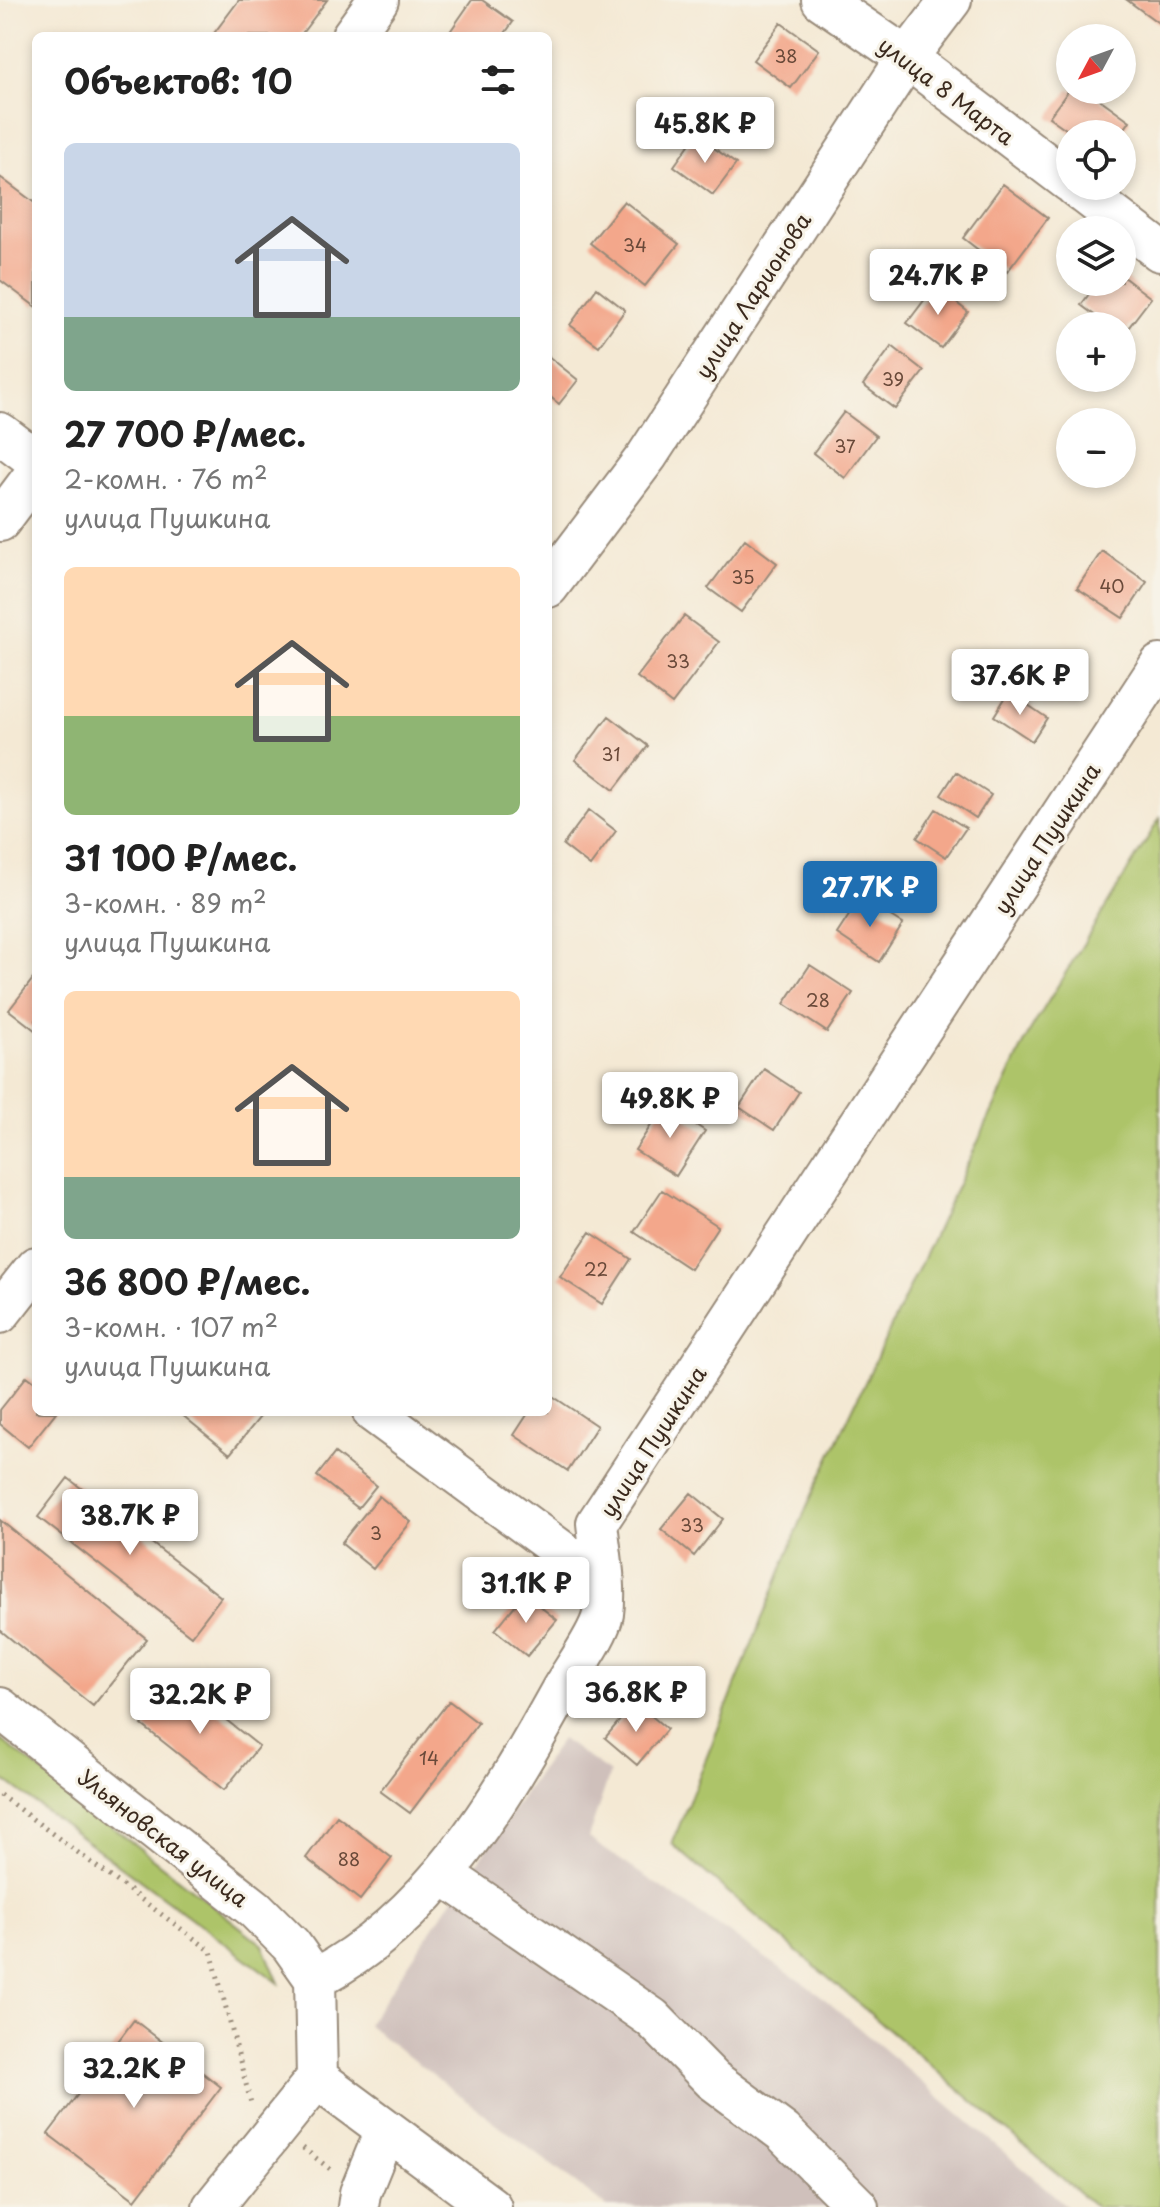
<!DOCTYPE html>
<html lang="ru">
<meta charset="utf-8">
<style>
:root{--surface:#fff;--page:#f2f2f2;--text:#222;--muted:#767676;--accent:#1f6fb2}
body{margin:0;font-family:"Playpen Sans",sans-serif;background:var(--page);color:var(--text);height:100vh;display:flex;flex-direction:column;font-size:30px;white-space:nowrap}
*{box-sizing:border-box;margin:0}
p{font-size:26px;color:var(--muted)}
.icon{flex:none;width:44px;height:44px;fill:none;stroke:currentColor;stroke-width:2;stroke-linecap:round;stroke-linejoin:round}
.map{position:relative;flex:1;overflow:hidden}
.side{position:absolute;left:32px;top:32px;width:520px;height:1384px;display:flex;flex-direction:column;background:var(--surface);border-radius:12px;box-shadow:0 4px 12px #0003}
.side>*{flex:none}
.needle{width:52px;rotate:229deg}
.buttons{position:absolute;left:1056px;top:24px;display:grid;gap:16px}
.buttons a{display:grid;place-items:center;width:80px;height:80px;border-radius:50%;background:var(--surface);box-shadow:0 4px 12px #0003;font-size:40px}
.price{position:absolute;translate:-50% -68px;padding:0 18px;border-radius:8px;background:#fff;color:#222;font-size:26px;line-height:52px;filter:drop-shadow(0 2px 4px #0008)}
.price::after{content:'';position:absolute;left:50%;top:48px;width:24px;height:18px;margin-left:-12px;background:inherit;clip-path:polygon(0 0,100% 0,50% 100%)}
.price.selected{background:var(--accent);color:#fff}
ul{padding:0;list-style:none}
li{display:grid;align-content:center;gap:16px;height:424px;padding:0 32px}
li span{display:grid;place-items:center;height:248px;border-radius:12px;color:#555}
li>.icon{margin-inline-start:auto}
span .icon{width:144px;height:144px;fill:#fffc;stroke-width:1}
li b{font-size:34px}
h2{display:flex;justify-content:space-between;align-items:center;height:96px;padding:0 32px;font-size:34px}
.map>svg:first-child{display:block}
.industrial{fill:#cfc0bb}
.green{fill:#adc469;stroke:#747744;stroke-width:2}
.building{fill:#f3a78b}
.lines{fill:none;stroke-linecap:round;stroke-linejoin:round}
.minor-casing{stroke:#988a79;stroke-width:44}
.path{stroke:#988a79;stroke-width:5;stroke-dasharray:2 6;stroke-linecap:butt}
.minor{stroke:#fff;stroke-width:40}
.labels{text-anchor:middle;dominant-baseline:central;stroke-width:6;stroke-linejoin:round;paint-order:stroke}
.number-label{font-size:18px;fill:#694939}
.street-label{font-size:22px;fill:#3b2a1e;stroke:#f7f3e8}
</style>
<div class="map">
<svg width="1160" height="2207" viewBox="0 0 1160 2207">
<rect width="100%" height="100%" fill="#f7f3e8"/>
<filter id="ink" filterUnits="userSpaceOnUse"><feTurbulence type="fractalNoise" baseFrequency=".0125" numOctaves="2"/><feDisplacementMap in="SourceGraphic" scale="16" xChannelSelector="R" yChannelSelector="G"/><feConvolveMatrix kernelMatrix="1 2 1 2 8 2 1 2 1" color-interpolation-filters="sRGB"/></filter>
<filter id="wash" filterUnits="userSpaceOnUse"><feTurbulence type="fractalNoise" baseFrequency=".006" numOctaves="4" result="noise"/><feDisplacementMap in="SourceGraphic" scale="32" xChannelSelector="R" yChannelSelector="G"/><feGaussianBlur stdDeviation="1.8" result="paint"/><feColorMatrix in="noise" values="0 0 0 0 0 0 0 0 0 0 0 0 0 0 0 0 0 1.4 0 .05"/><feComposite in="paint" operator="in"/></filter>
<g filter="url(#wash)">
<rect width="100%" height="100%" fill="#f4e9d4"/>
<path class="industrial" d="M561,1739l49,34 -22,65 231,156 249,213h-461l-240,-182z"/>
<path class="green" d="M1160,818v1389h-64l-424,-363 135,-338 222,-473z
M0,1739l263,206 16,38 -279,-206z"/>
<g id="blocks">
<path class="building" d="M239,0h88l-27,36h-88z
M472,0h10l31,22 -10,14h-56z
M1127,0h33v24z
M781,23l38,27 -28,38 -38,-28z
M1069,90h18l43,31 -9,13h-48l-24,-17z
M696,135l40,29 -23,31 -39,-29z
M0,177l36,27v103l-36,-27z
M1003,184l45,34 -41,54 -44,-34z
M624,201l55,43 -34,42 -55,-43z
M1122,276l29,22 -29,38v-10h-13l-28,-21 17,-23h24z
M935,286l33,26 -27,36 -34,-25z
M597,288l28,22 -26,36 -29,-21z
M892,346l32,25 -29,38 -32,-24z
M548,356l30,24 -19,24 -11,-9z
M844,412l32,24 -31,42 -32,-25z
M745,539l32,24 -36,49 -33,-24z
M1102,551l45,31 -24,36 -46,-30z
M684,616l35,26 -47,62 -35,-27z
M1009,692l38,26 -15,23 -38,-25z
M609,716l39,30 -34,44 -39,-30z
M956,772l35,23 -15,23 -35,-23z
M936,809l30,19 -20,29 -29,-19z
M589,810l27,21 -26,35 -27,-21z
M861,897l42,27 -24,38 -42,-28z
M810,965l43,28 -26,39 -43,-28z
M36,975v56l-27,-21z
M764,1069l35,23 -25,38 -35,-23z
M665,1104l40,27 -29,45 -41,-26z
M662,1190l56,36 -28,43 -56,-37z
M590,1232l41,27 -29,45 -42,-27z
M27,1376l9,7v29h20l-28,35 -28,-23v-14z
M548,1393l49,33 -29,45 -54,-36 15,-23h19z
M183,1412h81l-34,42 -49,-40z
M335,1453l41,33 -18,22 -41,-32z
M68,1478l153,119 -30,39 -153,-119z
M691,1493l32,26 -29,37 -33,-27z
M379,1496l32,26 -38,47 -32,-26z
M0,1520l147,119 -54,67 -93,-76z
M524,1594l33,26 -30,36 -32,-26z
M177,1681l82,65 -35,44 -82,-65z
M449,1701l29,22 -68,90 -30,-22z
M635,1702l32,27 -30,36 -32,-27z
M337,1816l55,42 -32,42 -54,-42z
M134,2020l87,67 -86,113 -87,-66z"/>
</g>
</g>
<g filter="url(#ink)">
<use href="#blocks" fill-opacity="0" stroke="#988a79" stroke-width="2"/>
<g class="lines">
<g class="minor-casing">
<path id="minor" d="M822,0l85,58 163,124
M352,36l26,-36
M1075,186l85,65
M0,433l36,27
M0,521l36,-48
M548,587l99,-131 260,-398 44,-58
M0,1313l36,-46
M373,1412l229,169
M0,1708l255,201 36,36 24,34
M443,1874l209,144 61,62 70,52 75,75
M315,1979c117,-61 185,-178 247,-290 11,-19 38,-56 41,-75 4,-29 -3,-62 -6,-91l563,-858
M317,2078l174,129
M213,2207l104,-129 -2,-99
M358,2207l2,-14 26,-64"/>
</g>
<path class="path" d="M0,1795l211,156 40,152
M303,2148l27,21"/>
<use href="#minor" class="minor"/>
</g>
</g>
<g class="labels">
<g class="number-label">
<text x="786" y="55">38</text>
<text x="635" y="244">34</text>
<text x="893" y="378">39</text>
<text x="845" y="445">37</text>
<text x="743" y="576">35</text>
<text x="1112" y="585">40</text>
<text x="678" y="660">33</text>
<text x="611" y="753">31</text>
<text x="818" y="999">28</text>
<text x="596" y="1268">22</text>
<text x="692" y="1524">33</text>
<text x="376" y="1532">3</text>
<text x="429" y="1757">14</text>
<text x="349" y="1858">88</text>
</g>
<g class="street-label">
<text transform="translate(947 90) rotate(37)">улица 8 Марта</text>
<text transform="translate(752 295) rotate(-57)">улица Ларионова</text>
<text transform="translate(1046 838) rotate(-57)">улица Пушкина</text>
<text transform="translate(652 1441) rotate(-57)">улица Пушкина</text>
<text transform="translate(164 1837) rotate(38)">Ульяновская улица</text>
</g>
</g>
</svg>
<div class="buttons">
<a><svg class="needle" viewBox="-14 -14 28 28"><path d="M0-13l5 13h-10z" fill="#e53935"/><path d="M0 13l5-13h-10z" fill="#767676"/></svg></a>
<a><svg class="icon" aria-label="locate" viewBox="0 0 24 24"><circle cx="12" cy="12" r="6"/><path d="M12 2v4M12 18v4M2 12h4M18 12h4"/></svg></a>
<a><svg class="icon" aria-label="layers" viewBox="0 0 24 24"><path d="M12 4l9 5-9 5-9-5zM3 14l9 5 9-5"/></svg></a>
<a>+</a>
<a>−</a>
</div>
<b class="price" style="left:705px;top:165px">45.8K ₽</b>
<b class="price" style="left:938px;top:317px">24.7K ₽</b>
<b class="price" style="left:1020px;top:717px">37.6K ₽</b>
<b class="price selected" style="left:870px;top:929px">27.7K ₽</b>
<b class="price" style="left:670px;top:1140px">49.8K ₽</b>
<b class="price" style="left:130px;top:1557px">38.7K ₽</b>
<b class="price" style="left:526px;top:1625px">31.1K ₽</b>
<b class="price" style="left:636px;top:1734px">36.8K ₽</b>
<b class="price" style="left:200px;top:1736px">32.2K ₽</b>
<b class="price" style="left:134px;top:2110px">32.2K ₽</b>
<section class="side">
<h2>Объектов: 10<svg class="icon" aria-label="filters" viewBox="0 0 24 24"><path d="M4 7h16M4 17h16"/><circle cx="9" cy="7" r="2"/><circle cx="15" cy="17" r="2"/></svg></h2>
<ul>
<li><span style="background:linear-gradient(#c9d6e8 70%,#7fa58c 0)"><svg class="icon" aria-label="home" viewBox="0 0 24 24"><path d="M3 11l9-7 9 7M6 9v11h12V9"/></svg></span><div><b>27 700 ₽/мес.</b><p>2-комн. · 76 m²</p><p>улица Пушкина</p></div></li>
<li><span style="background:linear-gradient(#ffd9b3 60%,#8fb573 0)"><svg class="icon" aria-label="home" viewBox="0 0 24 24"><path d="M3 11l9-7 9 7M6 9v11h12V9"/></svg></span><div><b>31 100 ₽/мес.</b><p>3-комн. · 89 m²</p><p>улица Пушкина</p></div></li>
<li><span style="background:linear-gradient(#ffd9b3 75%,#7fa58c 0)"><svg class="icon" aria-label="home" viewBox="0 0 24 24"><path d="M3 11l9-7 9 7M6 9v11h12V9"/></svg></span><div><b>36 800 ₽/мес.</b><p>3-комн. · 107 m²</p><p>улица Пушкина</p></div></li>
</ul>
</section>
</div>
